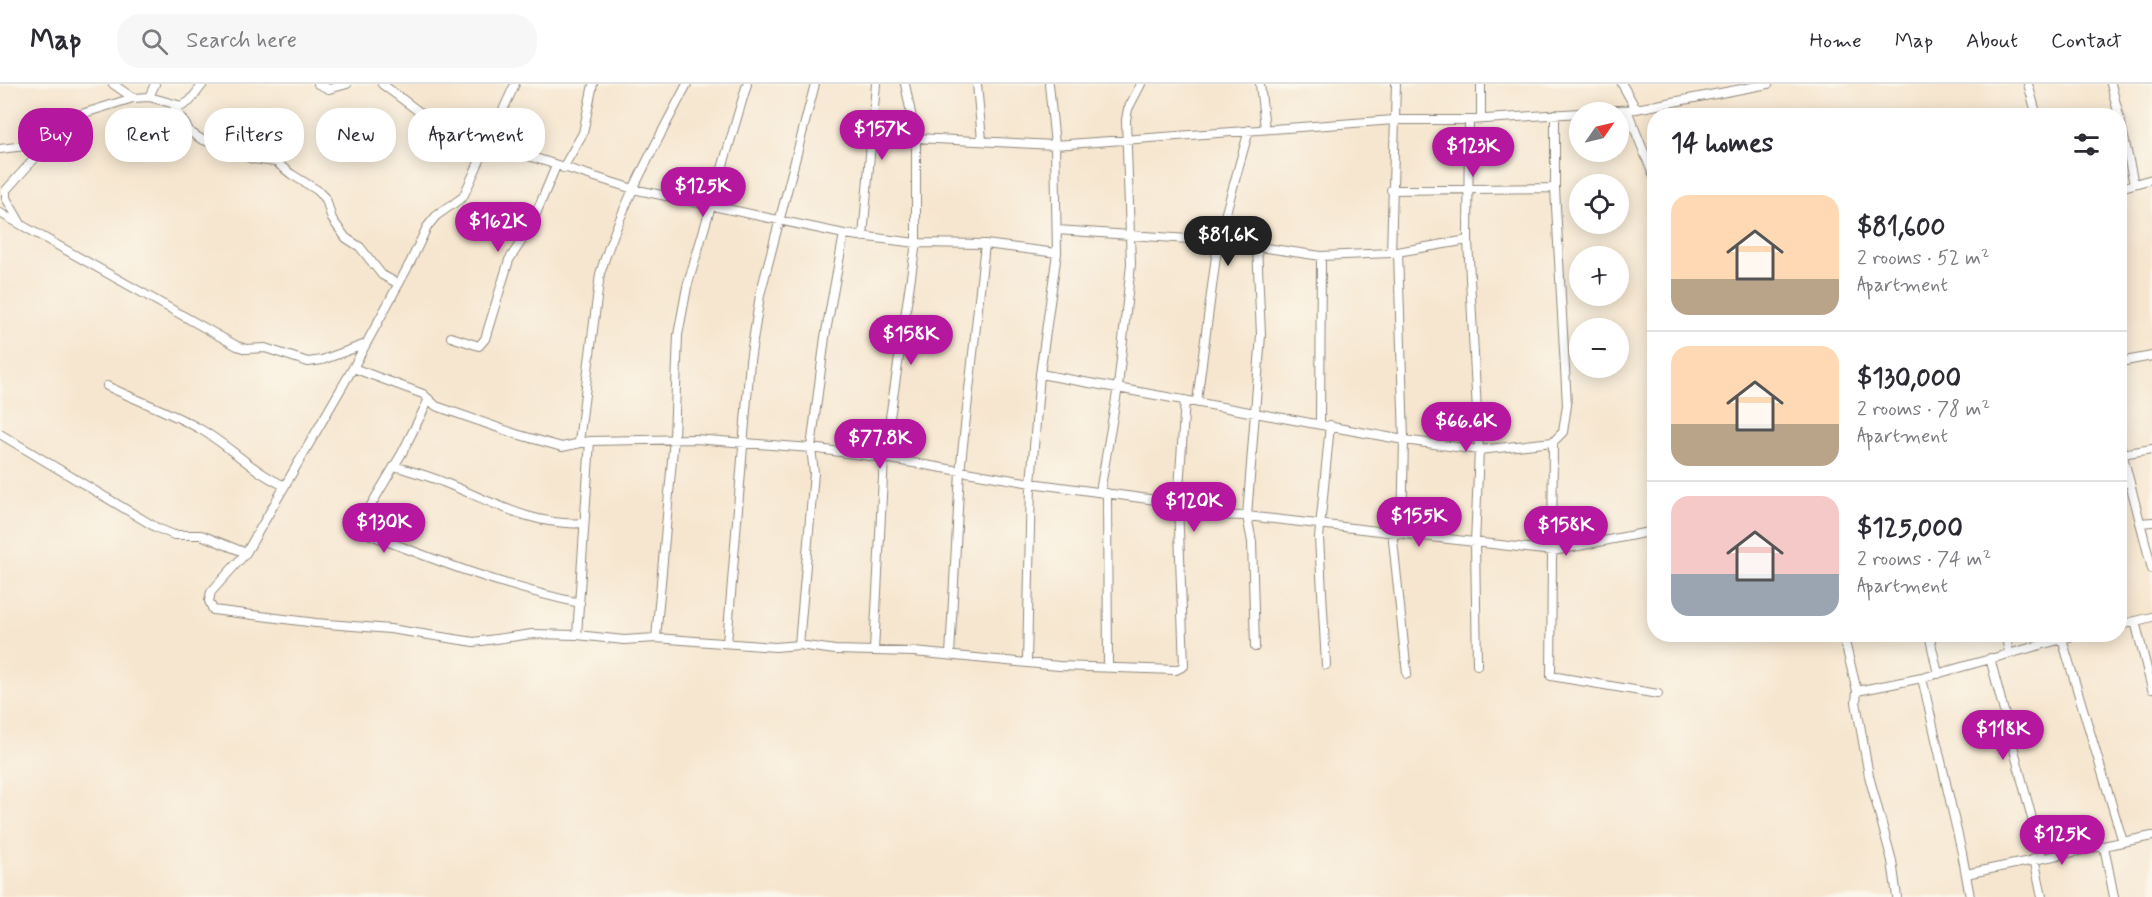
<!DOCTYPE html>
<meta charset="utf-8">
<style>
:root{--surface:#fff;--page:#f7f7f7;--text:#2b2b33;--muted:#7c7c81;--line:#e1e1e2;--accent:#b5179e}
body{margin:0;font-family:Mynerve,sans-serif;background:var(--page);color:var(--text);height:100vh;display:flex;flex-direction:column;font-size:22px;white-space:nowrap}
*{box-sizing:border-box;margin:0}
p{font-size:20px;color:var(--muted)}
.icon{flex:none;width:33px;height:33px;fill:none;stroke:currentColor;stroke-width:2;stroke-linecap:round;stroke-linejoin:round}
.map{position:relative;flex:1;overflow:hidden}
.details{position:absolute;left:1647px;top:24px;width:480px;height:534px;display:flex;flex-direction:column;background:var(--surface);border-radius:24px;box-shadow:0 3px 15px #0003}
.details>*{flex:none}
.top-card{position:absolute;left:18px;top:24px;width:570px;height:54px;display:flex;gap:12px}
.needle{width:39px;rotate:56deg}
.buttons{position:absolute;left:1569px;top:18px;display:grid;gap:12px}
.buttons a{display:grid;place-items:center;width:60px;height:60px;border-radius:50%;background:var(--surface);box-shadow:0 3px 15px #0003;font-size:30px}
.price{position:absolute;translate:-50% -51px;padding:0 14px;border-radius:21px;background:var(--accent);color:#fff;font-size:20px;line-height:39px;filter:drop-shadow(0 2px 3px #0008)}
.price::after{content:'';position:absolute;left:50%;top:36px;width:18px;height:14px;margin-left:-9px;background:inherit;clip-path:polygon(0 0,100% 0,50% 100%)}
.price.selected{background:#222;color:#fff}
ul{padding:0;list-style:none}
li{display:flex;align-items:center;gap:18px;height:150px;padding:0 24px}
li+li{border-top:2px solid var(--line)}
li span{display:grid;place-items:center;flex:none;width:168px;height:120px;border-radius:18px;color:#555}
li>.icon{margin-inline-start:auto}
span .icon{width:72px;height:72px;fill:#fffc;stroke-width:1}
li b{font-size:26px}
h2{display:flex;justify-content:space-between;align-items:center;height:72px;padding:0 24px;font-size:26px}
.pill{padding:0 21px;border-radius:24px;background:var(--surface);box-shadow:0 3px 15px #0003;font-size:21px;line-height:54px}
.pill.selected{background:var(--accent);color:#fff}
header{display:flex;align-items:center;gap:36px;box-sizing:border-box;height:84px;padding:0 30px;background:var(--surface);border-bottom:2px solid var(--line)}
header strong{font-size:28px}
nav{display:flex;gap:33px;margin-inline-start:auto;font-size:21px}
.search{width:420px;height:54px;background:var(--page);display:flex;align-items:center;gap:15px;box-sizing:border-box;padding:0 21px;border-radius:24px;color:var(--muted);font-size:22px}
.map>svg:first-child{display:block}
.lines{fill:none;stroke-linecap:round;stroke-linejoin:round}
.street-casing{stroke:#90887d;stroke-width:10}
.street{stroke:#fff;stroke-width:8}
</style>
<header>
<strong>Map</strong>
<div class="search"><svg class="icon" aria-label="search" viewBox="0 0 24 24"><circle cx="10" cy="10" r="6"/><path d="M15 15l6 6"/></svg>Search here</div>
<nav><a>Home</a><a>Map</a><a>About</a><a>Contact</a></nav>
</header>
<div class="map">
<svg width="2152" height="813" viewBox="0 0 2152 813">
<rect width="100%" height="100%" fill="#fbf7ec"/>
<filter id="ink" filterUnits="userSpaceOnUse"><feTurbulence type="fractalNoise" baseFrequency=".0167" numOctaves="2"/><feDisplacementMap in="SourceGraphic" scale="12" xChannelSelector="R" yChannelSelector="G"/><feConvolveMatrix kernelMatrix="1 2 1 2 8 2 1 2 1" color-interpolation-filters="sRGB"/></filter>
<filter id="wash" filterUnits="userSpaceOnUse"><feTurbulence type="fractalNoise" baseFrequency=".008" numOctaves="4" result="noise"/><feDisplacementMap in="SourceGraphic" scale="24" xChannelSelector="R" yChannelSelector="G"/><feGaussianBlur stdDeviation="1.35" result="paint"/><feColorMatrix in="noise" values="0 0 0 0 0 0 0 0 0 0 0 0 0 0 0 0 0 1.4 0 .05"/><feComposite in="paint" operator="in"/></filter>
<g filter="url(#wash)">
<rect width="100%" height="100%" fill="#f6e6cf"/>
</g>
<g filter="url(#ink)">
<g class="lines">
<g class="street-casing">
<path id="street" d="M113,0l20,14
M318,0l11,5 18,-5
M382,0l51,38 20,10 180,57 211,45 72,9 69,1 72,9
M515,0l-52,113 -27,19 -9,11 -17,36 -57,105 -107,185 -35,39 -2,9 4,9 103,13 74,6 84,13 58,-8 45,1 47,5 32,-2 119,9 24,-2 36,5 79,2 145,14 117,4 8,-4 -6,-163 7,-103
M977,0l5,56
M1260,0l5,44
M1622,0l14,25
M2028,0l9,32
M2111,0l8,32
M149,13l6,-13
M174,22l16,26 11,7 52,20 23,3 15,12 26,16 9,9 6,20 14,19 14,9 22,28 17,9
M1627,26l27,67
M1583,28l53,-3 132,-25
M1481,35v-35
M2120,35l14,65
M1469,36l-1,120 11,210 -4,93 2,122
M916,54l139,7 339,-25h75l111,-7
M0,65l25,-3 20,-8 30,-22 58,-18 16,-1 33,9 8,-5 13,-17
M563,84l20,-35 10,-49
M2120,104l32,-9
M1391,106l164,-2
M0,129l237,133 9,3 19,-1 43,14 14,-2 44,-16
M21,140l-15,-26v-8l29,-32 10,-20
M1057,146l161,11 103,15 70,-3 77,-13
M863,153l13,-153
M1398,168l6,188 -2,92
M1391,169l5,-169
M451,253l28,9 6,-7 24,-79 21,-32 26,-62
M2120,278l32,-6
M353,284l70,26 13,12 80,28 46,13 28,-6 105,-2 116,9 73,10 147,25 147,20
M1040,290l364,66 75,10 74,-8 10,-10 4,-27 -12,-217v-74
M107,302c31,15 63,26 93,43 30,17 53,43 85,57
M429,315l-27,54 -44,74 3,4c71,28 143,56 219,72
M1197,317l21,-160 31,-111
M1320,339l1,-167
M0,350l157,94 17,7h27l45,18
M579,358l21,-168c20,-67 55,-128 87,-190
M1553,358l-2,234 107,18
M2120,360l32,125
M2122,370l30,-5
M394,382c16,5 33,9 49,16 46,18 90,45 141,41
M2120,400l8,-2
M1100,408l18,-105 13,-123 -5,-144 2,-11 13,-25
M1107,409l1,173
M1180,430l67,2 306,35 101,-20
M2140,439l12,-1
M1392,447l15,143
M2135,537l17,68
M2120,541l32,-8
M1843,550l14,57
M1929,550l9,40
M2005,550l4,18
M577,551l13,-194
M656,554l18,-200 4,-103 9,-48 60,-203
M2062,555l61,203
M727,559l23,-282 10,-66 55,-211
M799,561l15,-172 -3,-25 14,-111 19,-103
M1255,563l-3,-105 -5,-26 14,-181 -4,-90
M874,566l10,-192 32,-215v-105l-11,-54
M950,571l10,-183 25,-228
M1990,574l52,199
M1027,578l4,-179 9,-109 17,-121 -2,-108 -6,-61
M1326,581l-7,-127 11,-113
M1922,594l40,175 8,44
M2104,762l10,51
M2034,774l8,39
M1966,790l186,-38
M1897,813l-5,-36 -23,-85 -13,-74 1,-11 65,-13 158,-44"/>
</g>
<use href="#street" class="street"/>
</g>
</g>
</svg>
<div class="buttons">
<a><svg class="needle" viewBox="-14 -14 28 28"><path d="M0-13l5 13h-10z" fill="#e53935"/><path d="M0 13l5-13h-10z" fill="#7c7c81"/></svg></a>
<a><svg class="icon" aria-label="locate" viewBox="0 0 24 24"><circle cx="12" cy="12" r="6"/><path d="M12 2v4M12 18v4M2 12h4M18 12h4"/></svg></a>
<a>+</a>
<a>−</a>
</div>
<b class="price" style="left:882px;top:77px">$157K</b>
<b class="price" style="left:1473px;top:94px">$123K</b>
<b class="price" style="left:703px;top:134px">$125K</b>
<b class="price" style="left:498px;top:169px">$162K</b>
<b class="price selected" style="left:1228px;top:183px">$81.6K</b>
<b class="price" style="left:911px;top:282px">$158K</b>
<b class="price" style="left:1466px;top:369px">$66.6K</b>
<b class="price" style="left:880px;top:386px">$77.8K</b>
<b class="price" style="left:1194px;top:449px">$120K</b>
<b class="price" style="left:1419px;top:464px">$155K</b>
<b class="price" style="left:384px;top:470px">$130K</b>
<b class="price" style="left:1566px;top:473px">$158K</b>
<b class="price" style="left:2003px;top:677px">$118K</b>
<b class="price" style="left:2062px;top:782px">$125K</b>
<div class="top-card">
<a class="pill selected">Buy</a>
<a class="pill">Rent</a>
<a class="pill">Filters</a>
<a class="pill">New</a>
<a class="pill">Apartment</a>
</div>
<section class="details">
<h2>14 homes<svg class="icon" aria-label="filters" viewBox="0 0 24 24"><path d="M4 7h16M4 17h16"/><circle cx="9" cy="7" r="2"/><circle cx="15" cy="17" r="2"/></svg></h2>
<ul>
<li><span style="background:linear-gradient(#ffd9b3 70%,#b9a48a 0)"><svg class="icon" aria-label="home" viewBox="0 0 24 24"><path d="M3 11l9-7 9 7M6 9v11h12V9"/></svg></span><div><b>$81,600</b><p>2 rooms · 52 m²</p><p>Apartment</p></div></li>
<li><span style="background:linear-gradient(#ffd9b3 65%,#b9a48a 0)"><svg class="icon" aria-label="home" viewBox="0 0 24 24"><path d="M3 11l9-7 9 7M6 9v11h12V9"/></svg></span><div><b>$130,000</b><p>2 rooms · 78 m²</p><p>Apartment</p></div></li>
<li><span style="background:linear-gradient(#f6c9c9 65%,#9aa5b1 0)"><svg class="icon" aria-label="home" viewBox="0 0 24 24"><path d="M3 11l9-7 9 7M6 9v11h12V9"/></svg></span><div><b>$125,000</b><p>2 rooms · 74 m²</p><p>Apartment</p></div></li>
</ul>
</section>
</div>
